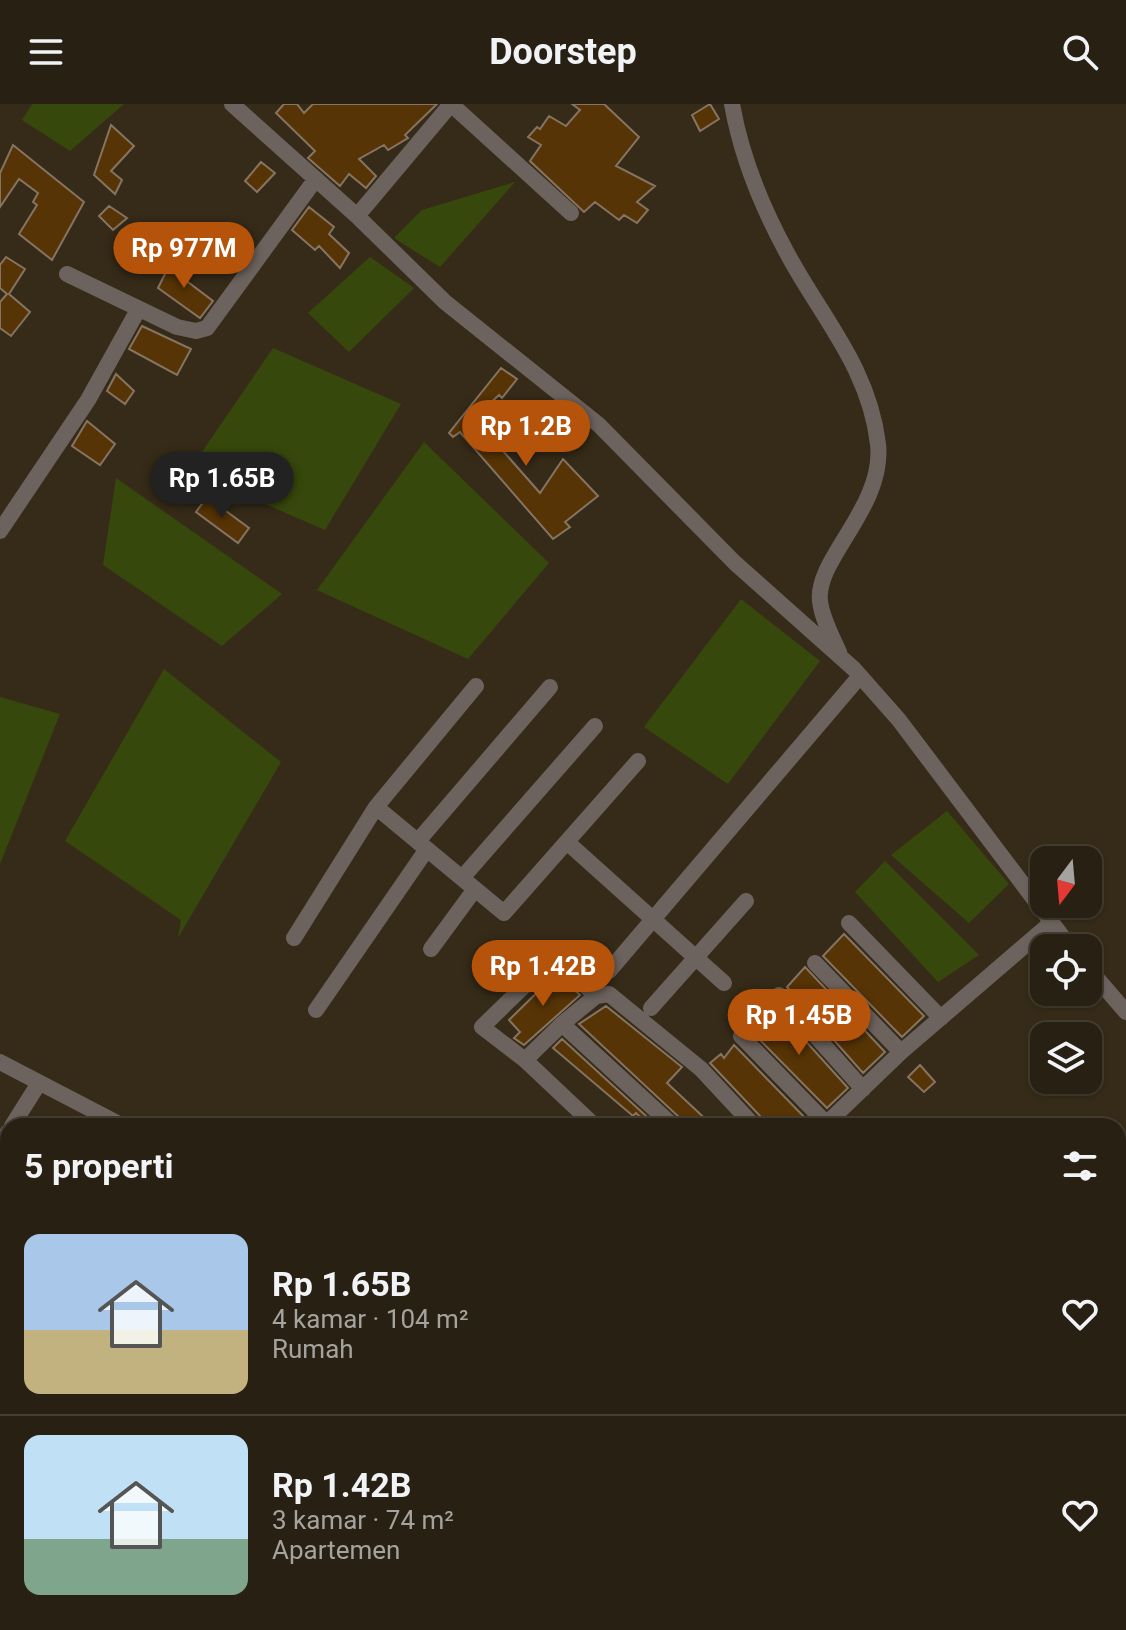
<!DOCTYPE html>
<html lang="id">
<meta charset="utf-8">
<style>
:root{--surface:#282012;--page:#30281b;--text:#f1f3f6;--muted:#a5a39f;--line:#443e32;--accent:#b45309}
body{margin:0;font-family:Roboto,sans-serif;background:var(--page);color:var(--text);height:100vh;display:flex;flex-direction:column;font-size:30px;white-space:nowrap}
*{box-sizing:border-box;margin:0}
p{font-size:26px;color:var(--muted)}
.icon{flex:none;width:44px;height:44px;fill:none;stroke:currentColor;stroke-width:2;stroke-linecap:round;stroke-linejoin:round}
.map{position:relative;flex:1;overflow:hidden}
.details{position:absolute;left:0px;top:1014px;width:1126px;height:512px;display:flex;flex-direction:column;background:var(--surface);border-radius:24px 24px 0 0;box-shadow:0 2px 6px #0004,0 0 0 2px var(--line)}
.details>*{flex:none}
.needle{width:52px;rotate:196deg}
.fabs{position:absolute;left:1030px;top:742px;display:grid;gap:16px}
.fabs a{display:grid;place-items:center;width:72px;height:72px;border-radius:16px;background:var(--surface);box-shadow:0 2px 6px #0004,0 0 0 2px var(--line);font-size:40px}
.price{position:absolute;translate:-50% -68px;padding:0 18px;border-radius:28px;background:var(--accent);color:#fff;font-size:26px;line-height:52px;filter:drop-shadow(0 2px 4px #0008)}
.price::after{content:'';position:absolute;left:50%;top:48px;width:24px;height:18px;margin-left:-12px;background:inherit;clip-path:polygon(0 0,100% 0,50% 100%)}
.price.selected{background:#222;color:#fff}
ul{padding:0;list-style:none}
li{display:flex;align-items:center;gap:24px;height:200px;padding:0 24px}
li+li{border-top:2px solid var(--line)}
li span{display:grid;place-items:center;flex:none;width:224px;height:160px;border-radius:16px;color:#555}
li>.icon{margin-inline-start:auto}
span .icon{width:96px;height:96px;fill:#fffc;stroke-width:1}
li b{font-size:34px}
h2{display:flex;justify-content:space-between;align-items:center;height:96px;padding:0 24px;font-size:34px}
header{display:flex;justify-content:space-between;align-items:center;height:104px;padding:0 24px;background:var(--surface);font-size:36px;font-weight:700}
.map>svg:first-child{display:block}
.green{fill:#37480c}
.building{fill:#573405;stroke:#867463;stroke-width:2}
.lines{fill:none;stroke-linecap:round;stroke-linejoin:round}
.minor{stroke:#6d635e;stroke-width:16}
</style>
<header><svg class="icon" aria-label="menu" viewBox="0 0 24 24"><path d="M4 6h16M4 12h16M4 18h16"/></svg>Doorstep<svg class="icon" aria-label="search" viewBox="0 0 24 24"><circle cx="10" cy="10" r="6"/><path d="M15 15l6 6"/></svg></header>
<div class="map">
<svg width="1126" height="1526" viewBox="0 0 1126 1526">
<rect width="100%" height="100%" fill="#362b18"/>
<path class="green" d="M32,0h92l-54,47 -48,-31z
M515,78l-75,85 -46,-29 28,-28z
M370,153l44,31 -65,64 -41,-39z
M273,244l128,56 -76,126 -136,-59z
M424,338l125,121 -81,96 -151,-69z
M116,374l166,116 -60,52 -119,-81z
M741,495l79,62 -92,123 -84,-57z
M164,565l117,93 -103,176 3,-18 -116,-79z
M0,593l60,17 -60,150z
M947,707l62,73 -40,39 -78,-68z
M885,757l94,94 -41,27 -83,-90z
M872,1518h148l-1,8h-155z"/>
<path class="building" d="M284,0h13l7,9 9,-9h124l-32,31 3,3 -20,12 -4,-5 -25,14 17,17 -10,12 -17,-14 -9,12 -32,-28 7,-7 -39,-38z
M572,0h32l35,33 -23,29 39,20 -18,16 11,8 -11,13 -13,-8 -5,5 -24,-18 -11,10 -54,-51 11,-16 -13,-8 9,-10 3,2 9,-13 17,10 14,-16z
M710,0l9,15 -19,12 -8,-16z
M111,21l23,21 -23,25 11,9 -7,14 -21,-19z
M13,41l71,57 -32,58 -33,-26 18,-29 -4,-3 5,-9 -19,-14 -19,28v-34z
M261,58l14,11 -18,19 -12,-11z
M109,102l18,12 -14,12 -14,-14z
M309,103l25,20 -5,7 20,19 -9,15 -21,-22 -4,4 -23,-20z
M6,153l19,12 -16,25 21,18 -19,24 -11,-8v-26l7,-8 -7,-6v-23z
M172,156l17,12 -5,7 29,22 -13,17 -42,-30z
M142,222l49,23 -14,26 -48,-26z
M501,264l16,11 -15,19 -3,-3 -25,23 66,75 23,-34 35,37 -33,26 5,5 -17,12 -93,-107 -7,5 -4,-4z
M116,270l18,17 -9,13 -18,-13z
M87,317l28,23 -15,21 -28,-19z
M207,393l42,31 -11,15 -42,-31z
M844,830l80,82 -22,21 -79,-81z
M805,863l80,85 -22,21 -76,-86z
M557,869l23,22 -56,50 -10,-7 6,-6 -11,-12z
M773,901l75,83 -21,20 -76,-77z
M606,902l76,61 -15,16 46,43h-29l-4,-8 -101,-94z
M562,935l95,87h-8l-13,-13 -3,3 -80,-68z
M734,941l79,81h-48l-3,-8 -52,-55 11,-9 3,4z
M920,961l15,17 -11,10 -16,-15z"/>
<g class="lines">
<path class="minor" d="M232,0l125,112 88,86 154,123 136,138 119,106 45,51 172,228
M732,0c9,52 30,103 55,149 34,64 82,114 91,191 7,63 -63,115 -58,157 2,18 12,35 19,51
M357,112l94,-112 120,109
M67,170l110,53 19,4 11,-3 108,-148
M0,427l88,-131 50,-90
M376,703l128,106 134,-152
M418,737l132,-154
M568,739l156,140
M462,774l133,-152
M849,819l92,95
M294,834l82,-131 100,-121
M431,845l44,-60
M815,859l86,89
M1088,864l38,44
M609,867l251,-295
M779,891l84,94
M651,904l95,-107
M316,906l111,-161
M562,920l-37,36 70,66
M741,932l85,87
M525,956l-43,-33 73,-71 41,40
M0,958l123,64
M12,1022l27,-43
M673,1022l-111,-102 34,-28 13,-2 92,75 53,57
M824,1022l77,-74 150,-129
M0,1041l8,-13
M0,1215l8,3
M1118,1235l8,-8
M384,1518l4,8"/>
</g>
</svg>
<div class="fabs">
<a><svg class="needle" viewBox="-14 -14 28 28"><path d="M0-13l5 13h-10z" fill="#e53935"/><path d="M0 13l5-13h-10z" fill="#a5a39f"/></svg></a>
<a><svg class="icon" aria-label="locate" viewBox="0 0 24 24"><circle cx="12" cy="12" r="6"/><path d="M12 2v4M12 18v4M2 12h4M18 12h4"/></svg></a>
<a><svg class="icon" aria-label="layers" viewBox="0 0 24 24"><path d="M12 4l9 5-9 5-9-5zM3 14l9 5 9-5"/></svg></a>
</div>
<b class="price" style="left:184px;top:186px">Rp 977M</b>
<b class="price" style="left:526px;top:364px">Rp 1.2B</b>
<b class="price selected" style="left:222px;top:416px">Rp 1.65B</b>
<b class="price" style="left:543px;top:904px">Rp 1.42B</b>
<b class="price" style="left:799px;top:953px">Rp 1.45B</b>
<section class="details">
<h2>5 properti<svg class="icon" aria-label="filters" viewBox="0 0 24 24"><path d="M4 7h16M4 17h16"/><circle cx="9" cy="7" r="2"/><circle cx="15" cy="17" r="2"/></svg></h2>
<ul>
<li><span style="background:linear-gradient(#a9c7e8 60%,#c2b280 0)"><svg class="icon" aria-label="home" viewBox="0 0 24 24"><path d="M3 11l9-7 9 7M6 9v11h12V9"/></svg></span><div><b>Rp 1.65B</b><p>4 kamar · 104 m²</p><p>Rumah</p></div><svg class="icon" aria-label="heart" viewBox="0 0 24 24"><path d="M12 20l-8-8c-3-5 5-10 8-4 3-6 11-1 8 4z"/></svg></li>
<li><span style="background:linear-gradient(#bfe0f5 65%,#7fa58c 0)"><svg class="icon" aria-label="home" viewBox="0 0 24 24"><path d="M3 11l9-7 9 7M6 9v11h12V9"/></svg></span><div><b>Rp 1.42B</b><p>3 kamar · 74 m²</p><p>Apartemen</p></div><svg class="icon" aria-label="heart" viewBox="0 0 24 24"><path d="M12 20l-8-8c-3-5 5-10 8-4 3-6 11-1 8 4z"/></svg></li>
</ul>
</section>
</div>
